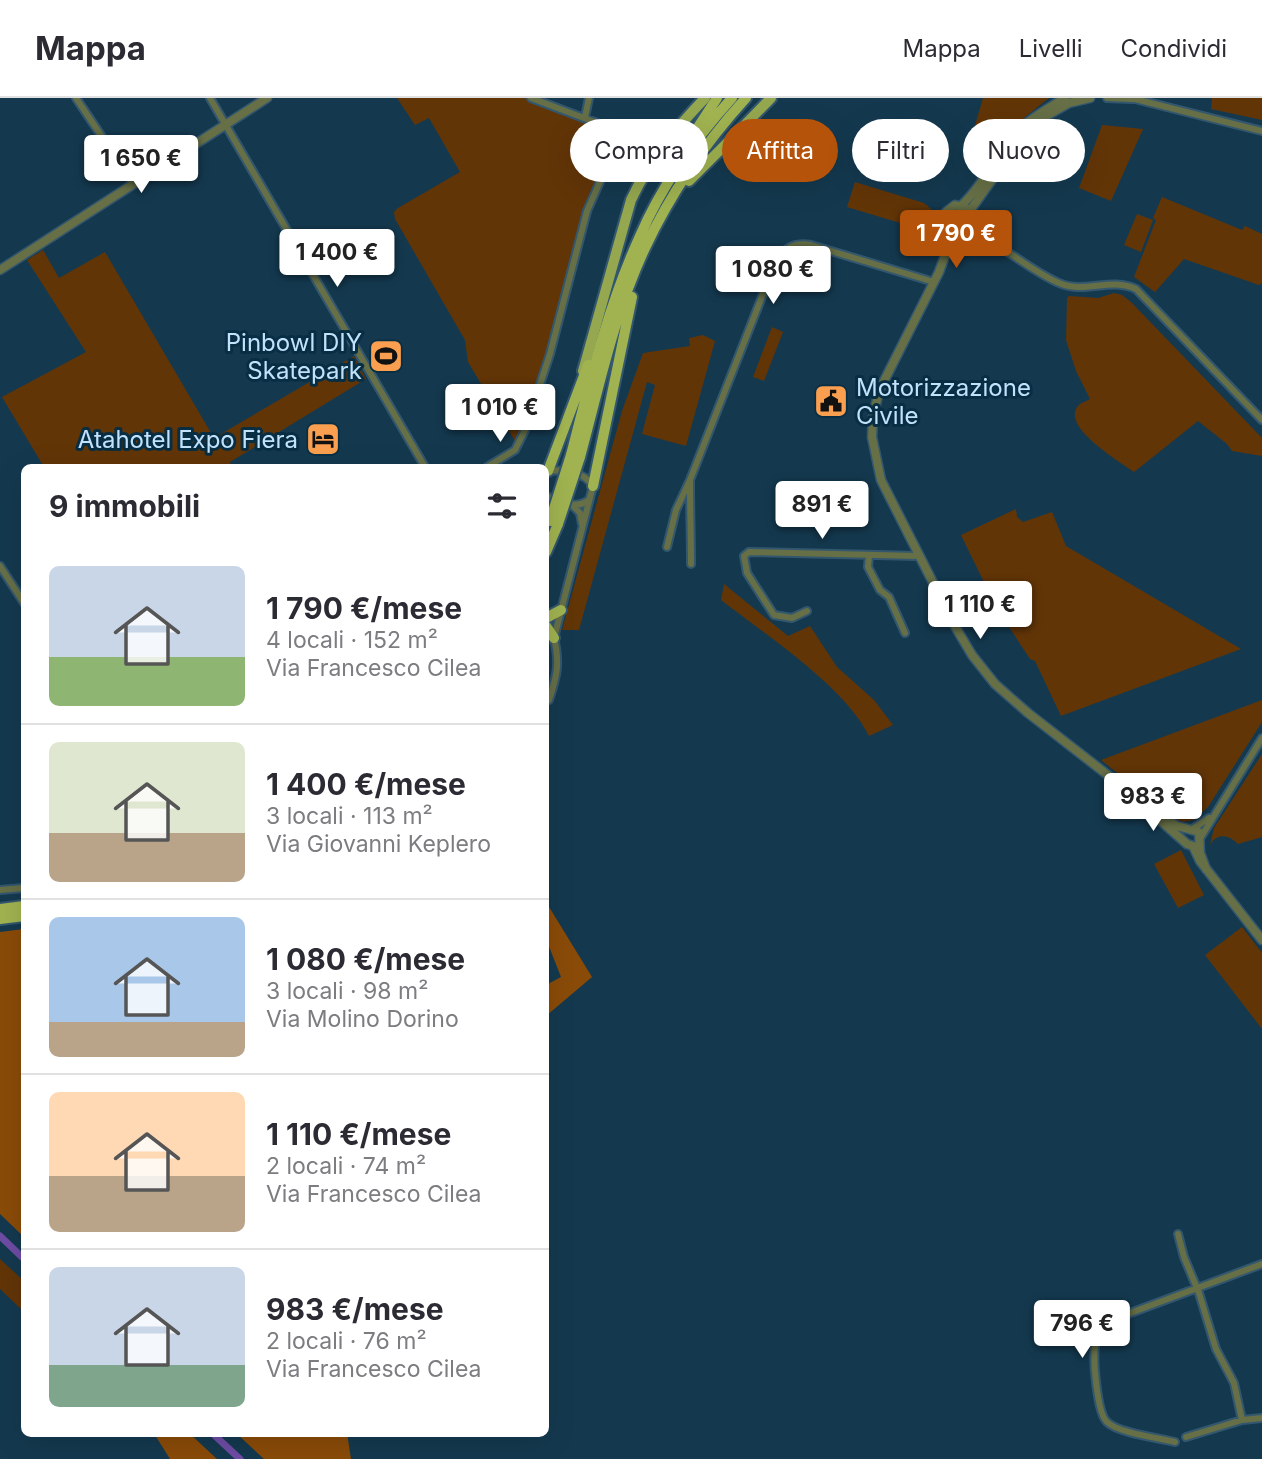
<!DOCTYPE html>
<html lang="it">
<meta charset="utf-8">
<style>
:root{--surface:#fff;--page:#f2f2f3;--text:#2b2b33;--muted:#7c7c81;--line:#e1e1e2;--accent:#b45309}
body{margin:0;font-family:Inter,sans-serif;background:var(--page);color:var(--text);height:100vh;display:flex;flex-direction:column;font-size:26px;white-space:nowrap}
*{box-sizing:border-box;margin:0}
p{font-size:23px;color:var(--muted)}
.icon{flex:none;width:38px;height:38px;fill:none;stroke:currentColor;stroke-width:2;stroke-linecap:round;stroke-linejoin:round}
.map{position:relative;flex:1;overflow:hidden}
.drawer{position:absolute;left:21px;top:366px;width:528px;height:973px;display:flex;flex-direction:column;background:var(--surface);border-radius:10px;box-shadow:0 7px 28px #0002}
.drawer>*{flex:none}
.top-card{position:absolute;left:570px;top:21px;width:586px;height:63px;display:flex;gap:14px}
.price{position:absolute;translate:-50% -60px;padding:0 16px;border-radius:7px;background:#fff;color:#222;font-size:23px;line-height:46px;filter:drop-shadow(0 2px 4px #0008)}
.price::after{content:'';position:absolute;left:50%;top:42px;width:21px;height:16px;margin-left:-10px;background:inherit;clip-path:polygon(0 0,100% 0,50% 100%)}
.price.on{background:var(--accent);color:#fff}
ul{padding:0;list-style:none}
li{display:flex;align-items:center;gap:21px;height:175px;padding:0 28px}
li+li{border-top:2px solid var(--line)}
li span{display:grid;place-items:center;flex:none;width:196px;height:140px;border-radius:10px;color:#555}
li>.icon{margin-inline-start:auto}
span .icon{width:84px;height:84px;fill:#fffc;stroke-width:1}
li b{font-size:30px}
h2{display:flex;justify-content:space-between;align-items:center;height:84px;padding:0 28px;font-size:30px}
.chip{padding:0 24px;border-radius:32px;background:var(--surface);box-shadow:0 7px 28px #0002;font-size:24px;line-height:63px}
.chip.on{background:var(--accent);color:#fff}
header{display:flex;align-items:center;gap:42px;box-sizing:border-box;height:98px;padding:0 35px;background:var(--surface);border-bottom:2px solid var(--line)}
header strong{font-size:33px}
nav{display:flex;gap:38px;margin-inline-start:auto;font-size:24px}
.map>svg:first-child{display:block}
.green{fill:#623507}
.forest{fill:#8a4b08}
.lines{fill:none;stroke-linecap:round;stroke-linejoin:round}
.canal{stroke:#6e4ca4;stroke-width:7}
.minor-casing{stroke:#33576e;stroke-width:10}
.tertiary-casing{stroke:#33576e;stroke-width:11}
.primary-casing{stroke:#33576e;stroke-width:14}
.trunk-casing{stroke:#33576e;stroke-width:14}
.minor{stroke:#666f46;stroke-width:6}
.tertiary{stroke:#666f46;stroke-width:8}
.primary{stroke:#96a84f;stroke-width:10}
.trunk{stroke:#a0b350;stroke-width:10}
.trunk-bridge-casing{stroke:#33576e;stroke-width:14;stroke-linecap:butt}
.trunk-bridge{stroke:#a0b350;stroke-width:10}
.labels{text-anchor:middle;dominant-baseline:central;stroke-width:6;stroke-linejoin:round;paint-order:stroke}
.poi-label{font-size:24px;fill:#c1e2fa;stroke:#082e44;text-anchor:end}
</style>
<header>
<strong>Mappa</strong>
<nav><a>Mappa</a><a>Livelli</a><a>Condividi</a></nav>
</header>
<div class="map">
<svg width="1262" height="1361" viewBox="0 0 1262 1361">
<rect width="100%" height="100%" fill="#14394f"/>
<path class="green" d="M397,0h134l74,28 10,18 -22,48 -43,162 -32,92 -50,-84 -3,-22 -70,-121 -1,-7 4,-4 62,-36 -31,-54 -14,7z
M983,0h66l-25,20 -30,36 -23,-15z
M1212,0h50v22l-51,-11z
M1102,27l41,4 -32,72 -32,-13z
M855,84l69,21 7,6 2,10 -7,8 -9,1 -70,-21z
M1162,99l80,33 3,-4 17,8v49l-3,2 -75,-26 -29,33 -21,-15 22,-57 -3,-2z
M1137,116l16,6 -12,32 -17,-7z
M43,152l16,28 46,-26 109,186 140,-82 12,23 -136,83 2,5h-188l-42,-70 84,-45 -59,-92z
M1114,195l8,2 9,7 131,136v18l-30,-5 -5,-7 -29,-23 -64,51c-12,-9 -78,-47 -54,-68 3,-2 7,-3 10,-5l-14,-28 -10,-31 1,-42 2,-2 29,2z
M772,229l11,5 -19,49 -11,-4z
M703,237l12,6 -29,105 -44,-12 13,-49 -8,-3 -68,248h-17l60,-219 21,-58 47,-7 -1,-8z
M1016,411l1,8 6,5 29,-10 14,34 175,103 -180,67 -26,-55 -5,-2 -33,-50 -36,-74z
M724,486l64,52 22,-10 27,41 37,33 19,25 -24,11c-24,-49 -103,-101 -148,-136z
M1262,602v22l-54,85 -14,13 -11,2 -10,-4 -72,-58z
M1262,656v83l-24,7c-9,-9 -21,-12 -28,1l4,-17z
M1181,752l23,45 -26,13 -24,-44z
M1242,829l20,26v76l-57,-74z
M0,1161l24,22v31l-24,-23z"/>
<path class="forest" d="M546,804l46,75 -46,39v-31l15,-8 -15,-38z
M24,831v308l-24,-23v-282z
M159,1335h30l28,26h-47l-15,-24z
M236,1335h111l4,26h-87z"/>
<g class="lines">
<path class="canal" d="M0,1138l24,23
M212,1335l28,26"/>
<g class="minor-casing">
<path id="minor" d="M76,0l57,85
M210,0l215,369
M1107,0l25,1
M1131,0l131,33
M585,19l4,-19
M962,132c36,9 64,39 97,53 25,11 52,-6 77,6l126,131
M487,369l28,-17 10,-20 25,-76 37,-143 28,-63 -2,-14 -8,-8 -74,-28
M548,373c15,-2 37,1 45,15l-39,152c6,25 3,38 -5,62
M690,384c0,27 1,55 1,82
M546,398c14,6 30,14 43,4
M572,407l8,8 2,11
M667,449l9,-37 14,-30 86,-219c9,-13 18,-19 35,-16l123,37
M869,458l-1,11 12,23 9,7 16,36
M0,468l24,37
M807,513l-15,7 -18,-3 -27,-42 -3,-17 5,-4 169,4
M1194,730l15,-10
M1201,739l61,-99
M0,792l24,-2
M1178,1136l6,23 15,36 17,56 18,34 8,37
M1186,1339l56,-17 20,-2
M1175,1344c-16,-4 -57,-9 -68,-20 -10,-9 -14,-62 -12,-75 2,-10 4,-17 11,-25l156,-58"/>
</g>
<g class="tertiary-casing">
<path id="tertiary" d="M962,107c23,-22 36,-52 57,-75 13,-13 30,-22 46,-32
M969,114l57,-80 15,-13 28,-16 21,-5
M949,129l9,4 8,-3 5,-11 -5,-9 -11,-3 -9,7c-3,11 5,19 4,30
M962,132l-13,15 -10,27 -60,119 -6,26 -1,20 9,43 75,148 16,27 23,29 33,29 117,91 32,22 22,6 1,21 6,16
M0,172l267,-172
M1162,724l25,22 6,2 7,15 62,79"/>
</g>
<g class="primary-casing">
<path id="primary" d="M734,38l37,-38
M583,273l48,-171c21,-44 41,-67 74,-102"/>
</g>
<g class="trunk-casing">
<path id="trunk" d="M691,40l26,-40
M689,83l45,-45
M571,357c19,-74 37,-149 69,-219 22,-51 55,-97 92,-138
M580,359c19,-70 34,-143 65,-209 26,-55 60,-105 101,-150
M548,373l40,-106
M593,388l39,-189
M546,454l12,-28
M546,520l15,-8
M546,528l8,12
M0,811l24,-3
M0,821l24,-3"/>
</g>
<use href="#minor" class="minor"/>
<use href="#tertiary" class="tertiary"/>
<use href="#primary" class="primary"/>
<use href="#trunk" class="trunk"/>
<g class="trunk-bridge-casing">
<path id="trunk-bridge" d="M550,423l21,-66
M558,426l22,-67"/>
</g>
<use href="#trunk-bridge" class="trunk-bridge"/>
</g>
<defs>
<g id="stadium-square" transform="scale(1.75)"><rect x="-9" y="-9" width="18" height="18" rx="4" fill="#fa9f4f" stroke="#082e44"/><path d="M0-5a6.5 5 0 1 0 0 10a6.5 5 0 1 0 0-10ZM-3.5-1.8h7v3.6h-7Z" fill="#111"/></g>
<g id="civic-square" transform="scale(1.75)"><rect x="-9" y="-9" width="18" height="18" rx="4" fill="#fa9f4f" stroke="#082e44"/><path d="M-.6-6.5H3V-4.5H.6V-3L4-1V1h2V6H-6V1h2V-1L-.6-3ZM-1.2 2.5V6h2.4V2.5Z" fill="#111"/></g>
<g id="hotel-square" transform="scale(1.75)"><rect x="-9" y="-9" width="18" height="18" rx="4" fill="#fa9f4f" stroke="#082e44"/><path d="M-6-4.5h1.5V1H6V5H4.5V3h-9V5H-6ZM-4 0a1.8 1.8 0 1 1 3.6 0ZM.5 0V-2.5h3Q6-2.5 6 0Z" fill="#111"/></g>
</defs>
<g fill-rule="evenodd">
<use href="#stadium-square" x="386" y="258"/>
<use href="#civic-square" x="831" y="303"/>
<use href="#hotel-square" x="323" y="341"/>
</g>
<g class="labels">
<g class="poi-label">
<text x="362" y="244">Pinbowl DIY<tspan x="362" dy="28">Skatepark</tspan></text>
<text x="856" y="289" text-anchor="start">Motorizzazione<tspan x="856" dy="28">Civile</tspan></text>
<text x="298" y="341">Atahotel Expo Fiera</text>
</g>
</g>
</svg>
<b class="price" style="left:141px;top:97px">1 650 €</b>
<b class="price on" style="left:956px;top:172px">1 790 €</b>
<b class="price" style="left:337px;top:191px">1 400 €</b>
<b class="price" style="left:773px;top:208px">1 080 €</b>
<b class="price" style="left:500px;top:346px">1 010 €</b>
<b class="price" style="left:822px;top:443px">891 €</b>
<b class="price" style="left:980px;top:543px">1 110 €</b>
<b class="price" style="left:1153px;top:735px">983 €</b>
<b class="price" style="left:1082px;top:1262px">796 €</b>
<div class="top-card">
<a class="chip">Compra</a>
<a class="chip on">Affitta</a>
<a class="chip">Filtri</a>
<a class="chip">Nuovo</a>
</div>
<section class="drawer">
<h2>9 immobili<svg class="icon" aria-label="filters" viewBox="0 0 24 24"><path d="M4 7h16M4 17h16"/><circle cx="9" cy="7" r="2"/><circle cx="15" cy="17" r="2"/></svg></h2>
<ul>
<li><span style="background:linear-gradient(#c9d6e8 65%,#8fb573 0)"><svg class="icon" aria-label="home" viewBox="0 0 24 24"><path d="M3 11l9-7 9 7M6 9v11h12V9"/></svg></span><div><b>1 790 €/mese</b><p>4 locali · 152 m²</p><p>Via Francesco Cilea</p></div></li>
<li><span style="background:linear-gradient(#dfe7d0 65%,#b9a48a 0)"><svg class="icon" aria-label="home" viewBox="0 0 24 24"><path d="M3 11l9-7 9 7M6 9v11h12V9"/></svg></span><div><b>1 400 €/mese</b><p>3 locali · 113 m²</p><p>Via Giovanni Keplero</p></div></li>
<li><span style="background:linear-gradient(#a9c7e8 75%,#b9a48a 0)"><svg class="icon" aria-label="home" viewBox="0 0 24 24"><path d="M3 11l9-7 9 7M6 9v11h12V9"/></svg></span><div><b>1 080 €/mese</b><p>3 locali · 98 m²</p><p>Via Molino Dorino</p></div></li>
<li><span style="background:linear-gradient(#ffd9b3 60%,#b9a48a 0)"><svg class="icon" aria-label="home" viewBox="0 0 24 24"><path d="M3 11l9-7 9 7M6 9v11h12V9"/></svg></span><div><b>1 110 €/mese</b><p>2 locali · 74 m²</p><p>Via Francesco Cilea</p></div></li>
<li><span style="background:linear-gradient(#c9d6e8 70%,#7fa58c 0)"><svg class="icon" aria-label="home" viewBox="0 0 24 24"><path d="M3 11l9-7 9 7M6 9v11h12V9"/></svg></span><div><b>983 €/mese</b><p>2 locali · 76 m²</p><p>Via Francesco Cilea</p></div></li>
</ul>
</section>
</div>
